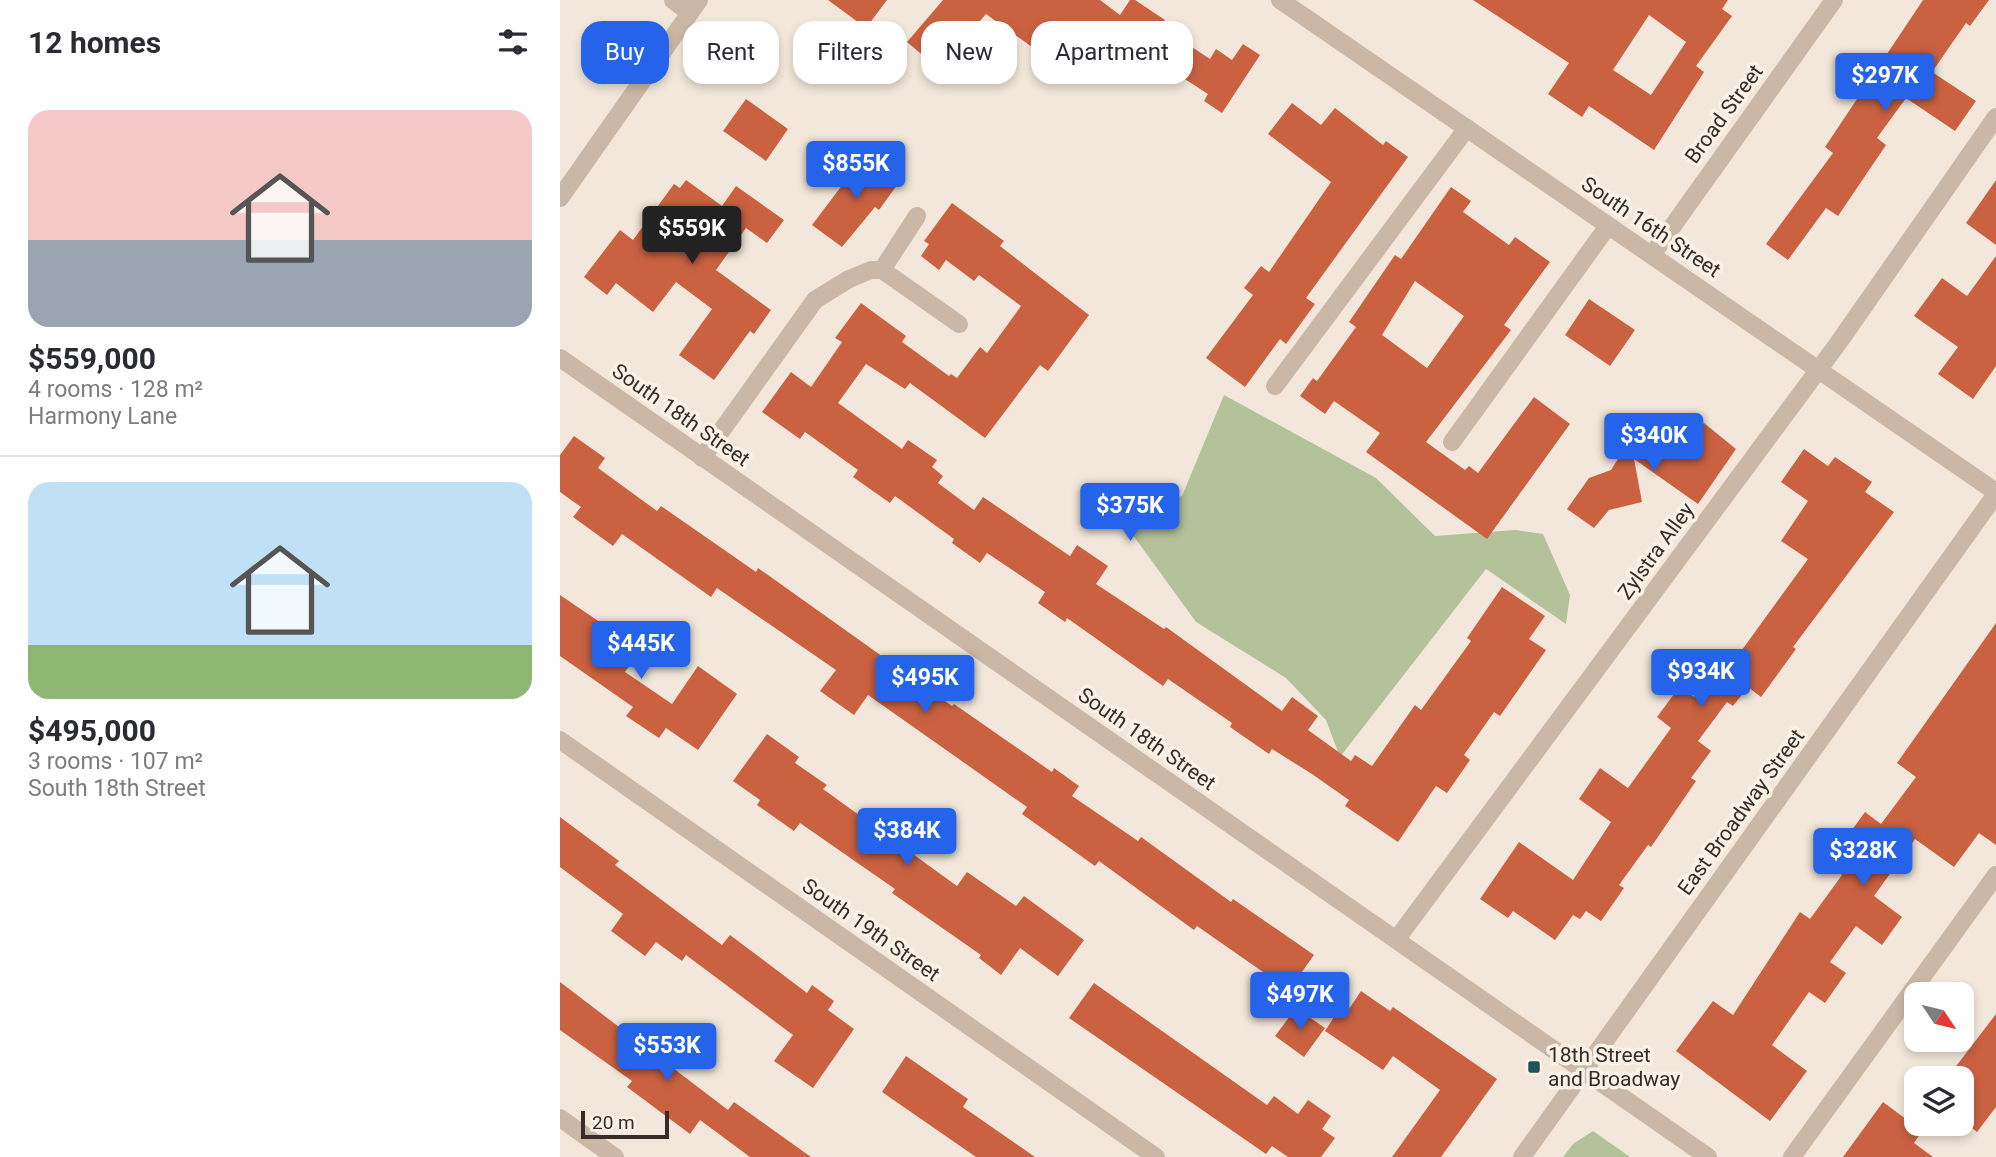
<!DOCTYPE html>
<meta charset="utf-8">
<style>
:root{--surface:#fff;--page:#f7f7f7;--text:#2b2b33;--muted:#7c7c81;--line:#e1e1e2;--accent:#2563eb}
body{margin:0;font-family:Roboto,sans-serif;background:var(--page);color:var(--text);height:100vh;display:flex;flex-direction:column;font-size:26px;white-space:nowrap}
*{box-sizing:border-box;margin:0}
p{font-size:23px;color:var(--muted)}
.icon{flex:none;width:38px;height:38px;fill:none;stroke:currentColor;stroke-width:2;stroke-linecap:round;stroke-linejoin:round}
.map{position:relative;flex:1;overflow:hidden}
.sheet{display:flex;flex-direction:column;background:var(--surface);width:560px}
.sheet>*{flex:none}
.hud{position:absolute;left:21px;top:21px;width:665px;height:63px;display:flex;gap:14px}
.needle{width:46px;rotate:125deg}
.fabs{position:absolute;left:1344px;top:982px;display:grid;gap:14px}
.fabs a{display:grid;place-items:center;width:70px;height:70px;border-radius:14px;background:var(--surface);box-shadow:0 4px 10px #0003;font-size:35px}
.scale{position:absolute;left:21px;bottom:18px;width:88px;box-sizing:border-box;padding-left:7px;border:4px solid #372c27;border-top:0;font-size:19px;line-height:24px;white-space:nowrap;color:#372c27;-webkit-text-stroke:5px #faf1e7;paint-order:stroke}
.price{position:absolute;translate:-50% -60px;padding:0 16px;border-radius:7px;background:var(--accent);color:#fff;font-size:23px;line-height:46px;filter:drop-shadow(0 2px 4px #0008)}
.price::after{content:'';position:absolute;left:50%;top:42px;width:21px;height:16px;margin-left:-10px;background:inherit;clip-path:polygon(0 0,100% 0,50% 100%)}
.price.active{background:#222;color:#fff}
ul{padding:0;list-style:none}
li{display:grid;align-content:center;gap:14px;height:371px;padding:0 28px}
li+li{border-top:2px solid var(--line)}
li span{display:grid;place-items:center;height:217px;border-radius:21px;color:#555}
li>.icon{margin-inline-start:auto}
span .icon{width:126px;height:126px;fill:#fffc;stroke-width:1}
li b{font-size:30px}
h2{display:flex;justify-content:space-between;align-items:center;height:84px;padding:0 28px;font-size:30px}
.chip{padding:0 24px;border-radius:21px;background:var(--surface);box-shadow:0 4px 10px #0003;font-size:24px;line-height:63px}
.chip.active{background:var(--accent);color:#fff}
main{display:flex;flex:1;min-height:0}
.map>svg:first-child{display:block}
.green{fill:#b4c29a}
.building{fill:#ca6241;fill-rule:evenodd}
.lines{fill:none;stroke-linecap:round;stroke-linejoin:round}
.minor{stroke:#cbb7a6;stroke-width:18}
.poi-dot{fill:#1b555a;stroke:#faf1e7;stroke-width:2.5}
.labels{text-anchor:middle;dominant-baseline:central;stroke-width:7;stroke-linejoin:round;paint-order:stroke}
.street-label{font-size:21px;fill:#372c27;stroke:#faf1e7}
.poi-label{font-size:21px;fill:#372c27;stroke:#faf1e7;text-anchor:start}
</style>
<main>
<section class="sheet">
<h2>12 homes<svg class="icon" aria-label="filters" viewBox="0 0 24 24"><path d="M4 7h16M4 17h16"/><circle cx="9" cy="7" r="2"/><circle cx="15" cy="17" r="2"/></svg></h2>
<ul>
<li><span style="background:linear-gradient(#f6c9c9 60%,#9aa5b1 0)"><svg class="icon" aria-label="home" viewBox="0 0 24 24"><path d="M3 11l9-7 9 7M6 9v11h12V9"/></svg></span><div><b>$559,000</b><p>4 rooms · 128 m²</p><p>Harmony Lane</p></div></li>
<li><span style="background:linear-gradient(#bfe0f5 75%,#8fb573 0)"><svg class="icon" aria-label="home" viewBox="0 0 24 24"><path d="M3 11l9-7 9 7M6 9v11h12V9"/></svg></span><div><b>$495,000</b><p>3 rooms · 107 m²</p><p>South 18th Street</p></div></li>
</ul>
</section>
<div class="map">
<svg width="1436" height="1157" viewBox="0 0 1436 1157">
<rect width="100%" height="100%" fill="#f2e7da"/>
<path class="green" d="M664,395l152,83 59,58 81,-6 27,4 27,61 -4,29 -80,-55 -146,188 -14,-37 -40,-42 -90,-56 -82,-113 68,-13z
M1033,1131l37,26h-67l10,-13z"/>
<path class="building" d="M268,0h59l-21,28z
M383,0h157l20,15 10,-15h5l30,20 -5,6 50,33 6,-10 16,11 11,-16 17,11 -38,58 -18,-12 4,-7 -65,-42 -3,4 -44,-30 -32,44 -78,-56 -47,55 -32,-27z
M913,0h255l-6,9 10,7 -36,50 8,6 -50,78 -65,-44 -7,11 -34,-23 21,-31zM1089,15l37,27 -35,53 -38,-25z
M1363,0h66l-19,26 -4,-3 -34,49 44,29 -21,30 -49,-33 -29,40 9,7 -48,71 -12,-8 -38,52 -22,-16 67,-91 -8,-6z
M186,99l42,30 -22,32 -43,-30z
M732,103l29,22 14,-17 48,37 3,-4 22,16 -102,141 9,6 -29,40 -6,-5 -35,48 -39,-29 47,-63 -9,-7 17,-22 8,6 62,-90 -63,-48z
M305,155l35,26 -21,29 -4,-3 -33,40 -30,-22z
M126,180l36,26 14,-20 48,34 -17,23 -21,-15 -30,42 55,40 -17,24 -4,-3 -36,49 -35,-25 33,-46 -36,-27 -23,30 -37,-29 -9,12 -23,-18 36,-47 13,10 41,-56 6,4z
M1436,180v65l-30,-22z
M891,187l20,14 -8,11 46,33 6,-8 35,25 -46,63 7,5 -85,112 39,28 4,-4 9,7 56,-76 36,27 -83,115 -121,-87 14,-19 -46,-32 -9,13 -25,-18 13,-18 4,3 39,-54 -7,-5 46,-67 6,4zM855,281l49,35 -37,52 -45,-33z
M392,203l52,38 -4,5 89,69 -41,56 -8,-6 -55,73 -75,-55 -5,6 -39,-25 -28,39 64,46 6,-9 29,20 -5,7 11,9 -5,7 36,27 9,-13 87,59 7,-11 31,21 -12,18 68,45 2,-2 116,84 10,-14 26,19 -10,14 43,31 4,-6 17,11 43,-61 6,5 50,-69 -4,-3 35,-51 43,29 -16,23 17,11 -46,66 -6,-4 -30,43 6,5 -23,33 -11,-7 -38,56 -53,-36 4,-6 -37,-26 -40,-25 -3,5 -39,-27 2,-4 -64,-44 -5,7 -96,-68 -2,4 -27,-19 7,-11 -58,-39 -7,10 -28,-20 2,-4 -59,-43 -5,7 -37,-26 5,-7 -53,-38 -5,7 -38,-27 29,-40 20,15 31,-45 -7,-4 26,-35 45,33 -4,6 47,34 2,-2 6,4 23,-31 7,6 34,-47 -42,-31 -5,6 -28,-21 -7,10 -18,-14 8,-12 -5,-3z
M1436,256v110l-23,33 -35,-25 20,-27 -44,-31 28,-38 25,18z
M1029,299l46,31 -25,36 -45,-31z
M1144,423l32,26 -38,55 -64,-45 8,43 -33,8 -15,18 -27,-19 22,-31 22,-8 24,-38 29,19 9,-15 15,11z
M14,436l31,22 -7,10 59,43 4,-5 95,66 2,-4 194,138 2,-2 98,68 2,-4 25,18 -7,10 66,45 3,-4 90,65 2,-3 81,56 -25,35 -92,-64 -3,4 -95,-69 -4,5 -73,-52 5,-7 -159,-112 -14,20 -34,-24 16,-21 -119,-82 -6,9 -89,-63 -9,12 -40,-29 8,-10 -21,-15v-37z
M1244,449l24,17 7,-9 37,25 -7,10 29,20 -101,135 3,2 -35,48 -13,-10 -15,19 -6,-4 -29,39 13,10 -20,27 5,3 -45,66 -3,-2 -29,40 5,3 -23,33 -15,-10 -6,8 -7,-4 -18,25 -42,-29 -5,7 -28,-19 39,-57 54,38 38,-58 -32,-23 21,-31 28,20 43,-60 -14,-11 23,-31 14,11 23,-32 9,7 82,-113 -27,-18 27,-40 -27,-19z
M0,595l56,38 -6,8 25,17 -10,14 47,32 26,-38 39,28 -39,56 -32,-22 -7,10 -33,-22 7,-9 -73,-51z
M1436,623v222l-17,-12 -25,34 -39,-28 -41,57 28,21 -20,28 -26,-19 -26,36 16,11 -21,30 -16,-11 -37,53 35,26 -37,50 -94,-70 37,-50 20,14 67,-103 10,7 32,-44 -8,-6 8,-12 -6,-5 29,-40 16,12 35,-47 -19,-14z
M207,734l32,23 -4,6 32,22 -4,4 134,97 10,-14 49,34 8,-10 60,44 -26,36 -38,-28 -19,27 -22,-17 2,-3 -89,-62 3,-4 -95,-66 -6,8 -37,-26 3,-5 -27,-19z
M0,817l59,44 -4,4 107,80 8,-10 77,58 5,-8 22,16 -6,9 26,19 -41,59 -39,-27 19,-26 -107,-80 -4,6 -26,-19 -11,14 -34,-25 12,-17 -63,-47z
M0,982l168,128 6,-8 77,55h-61l-50,-37 -10,14 -63,-47 5,-6 -72,-51z
M534,983l173,122 7,-9 24,18 10,-14 23,16 -9,13 13,9 -14,19h-33l-16,-11 -6,8 -197,-136z
M801,991l29,20 3,-4 104,72 -56,78h-49l48,-67 -47,-34 -10,14 -58,-39 17,-26 7,4z
M736,1008l29,20 -21,29 -29,-21z
M1436,1014v93l-19,25 -15,-12v-42h-15z
M346,1056l62,43 -5,8 72,50h-59l-94,-65z
M1323,1102l39,29 -8,12 19,14h-90z"/>
<g class="lines">
<path class="minor" d="M113,0l17,13
M720,0l716,492
M0,198l139,-198
M1092,255l182,-255
M322,270l35,-54
M0,358l1148,799
M715,386l192,-258
M892,442l156,-216
M142,458l113,-158 34,-21 22,-9h11l77,54
M0,740l596,417
M836,940l443,-598 157,-225
M0,1118l55,39
M962,1157l474,-663
M1232,1157l204,-282"/>
</g>
<rect class="poi-dot" x="967" y="1060" width="14" height="14" rx="3.5"/>
<g class="labels">
<g class="street-label">
<text transform="translate(1164 114) rotate(-54)">Broad Street</text>
<text transform="translate(1091 227) rotate(34)">South 16th Street</text>
<text transform="translate(121 415) rotate(35)">South 18th Street</text>
<text transform="translate(1096 551) rotate(-54)">Zylstra Alley</text>
<text transform="translate(587 739) rotate(35)">South 18th Street</text>
<text transform="translate(1181 812) rotate(-54)">East Broadway Street</text>
<text transform="translate(311 930) rotate(35)">South 19th Street</text>
</g>
<g class="poi-label">
<text x="988" y="1055">18th Street<tspan x="988" dy="24">and Broadway</tspan></text>
</g>
</g>
</svg>
<div class="fabs">
<a><svg class="needle" viewBox="-14 -14 28 28"><path d="M0-13l5 13h-10z" fill="#e53935"/><path d="M0 13l5-13h-10z" fill="#7c7c81"/></svg></a>
<a><svg class="icon" aria-label="layers" viewBox="0 0 24 24"><path d="M12 4l9 5-9 5-9-5zM3 14l9 5 9-5"/></svg></a>
</div>
<div class="scale">20 m</div>
<b class="price" style="left:1325px;top:113px">$297K</b>
<b class="price" style="left:296px;top:201px">$855K</b>
<b class="price active" style="left:132px;top:266px">$559K</b>
<b class="price" style="left:1094px;top:473px">$340K</b>
<b class="price" style="left:570px;top:543px">$375K</b>
<b class="price" style="left:81px;top:681px">$445K</b>
<b class="price" style="left:1141px;top:709px">$934K</b>
<b class="price" style="left:365px;top:715px">$495K</b>
<b class="price" style="left:347px;top:868px">$384K</b>
<b class="price" style="left:1303px;top:888px">$328K</b>
<b class="price" style="left:740px;top:1032px">$497K</b>
<b class="price" style="left:107px;top:1083px">$553K</b>
<div class="hud">
<a class="chip active">Buy</a>
<a class="chip">Rent</a>
<a class="chip">Filters</a>
<a class="chip">New</a>
<a class="chip">Apartment</a>
</div>
</div>
</main>
